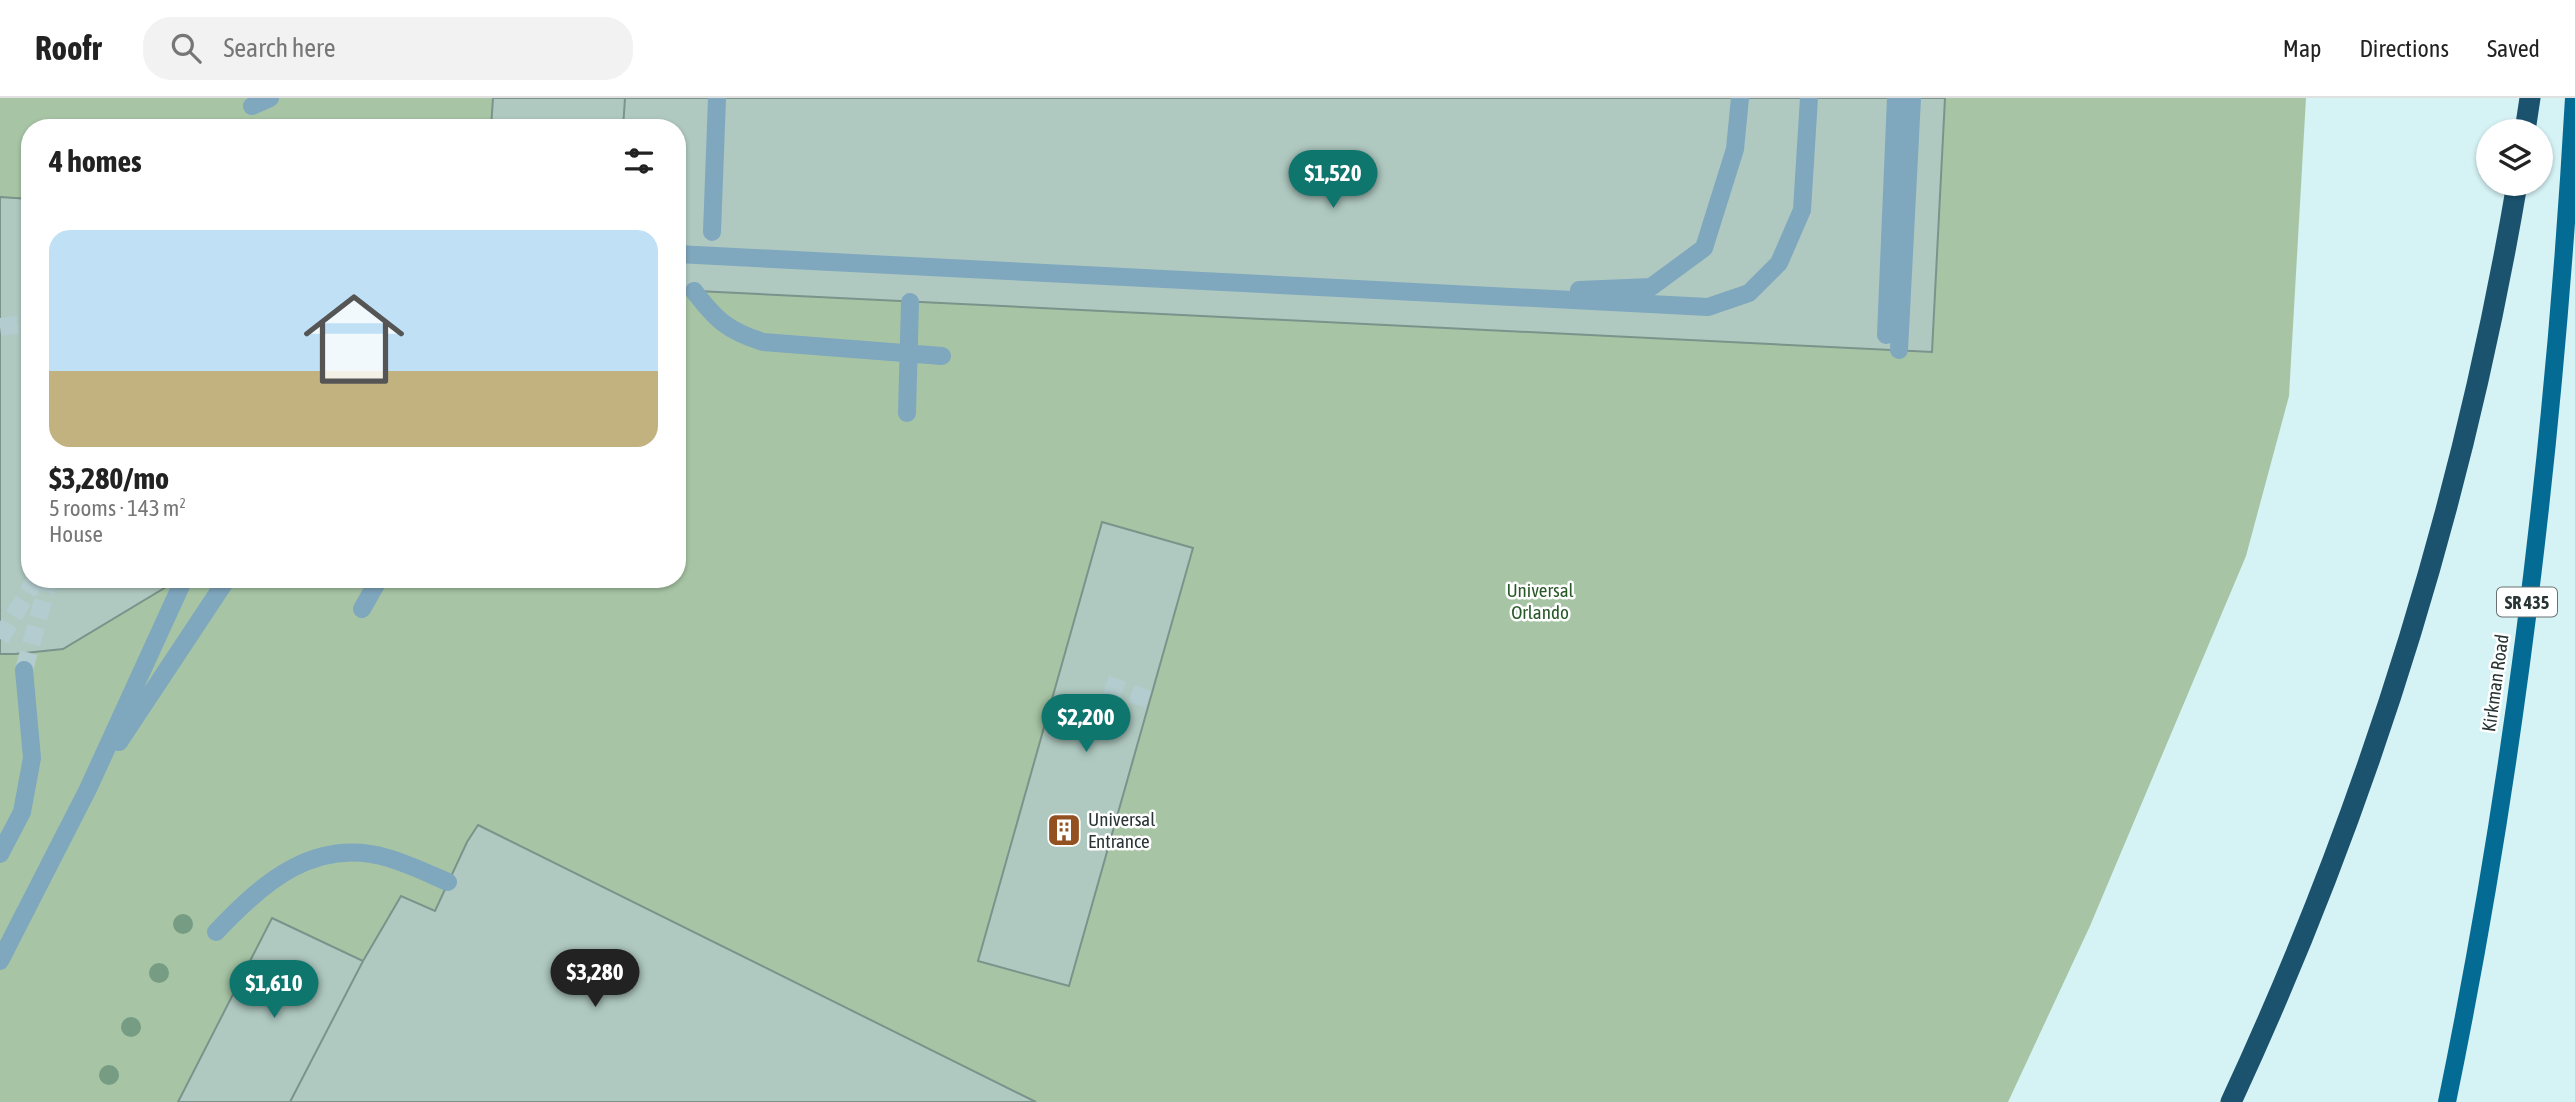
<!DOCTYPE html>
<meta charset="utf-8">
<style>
:root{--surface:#fff;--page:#f2f2f2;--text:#222;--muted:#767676;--line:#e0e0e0;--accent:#0f766e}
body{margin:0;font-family:"Asap Condensed",sans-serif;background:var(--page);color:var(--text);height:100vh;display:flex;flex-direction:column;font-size:26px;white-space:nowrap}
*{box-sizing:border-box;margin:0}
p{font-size:23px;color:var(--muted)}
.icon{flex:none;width:38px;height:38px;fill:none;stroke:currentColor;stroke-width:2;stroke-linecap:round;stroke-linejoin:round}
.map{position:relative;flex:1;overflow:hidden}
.panel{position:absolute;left:21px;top:21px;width:665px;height:469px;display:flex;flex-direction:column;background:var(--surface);border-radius:28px;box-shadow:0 2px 5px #0004}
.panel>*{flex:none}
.tools{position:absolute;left:2476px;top:21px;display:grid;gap:14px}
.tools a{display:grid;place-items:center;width:77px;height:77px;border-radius:50%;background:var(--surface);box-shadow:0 2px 5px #0004;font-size:35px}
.price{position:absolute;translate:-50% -60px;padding:0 16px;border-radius:24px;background:var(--accent);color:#fff;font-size:23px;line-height:46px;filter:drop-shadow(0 2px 4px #0008)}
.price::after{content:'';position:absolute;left:50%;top:42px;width:21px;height:16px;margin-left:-10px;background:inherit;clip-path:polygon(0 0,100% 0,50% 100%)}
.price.current{background:#222;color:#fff}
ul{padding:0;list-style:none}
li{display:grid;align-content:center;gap:14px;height:371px;padding:0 28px}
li+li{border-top:2px solid var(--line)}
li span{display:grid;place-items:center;height:217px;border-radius:21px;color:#555}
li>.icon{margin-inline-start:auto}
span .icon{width:126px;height:126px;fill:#fffc;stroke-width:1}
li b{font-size:30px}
h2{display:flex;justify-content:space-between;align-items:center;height:84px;padding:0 28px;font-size:30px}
header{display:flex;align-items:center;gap:42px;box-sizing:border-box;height:98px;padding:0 35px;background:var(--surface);border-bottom:2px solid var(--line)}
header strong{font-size:33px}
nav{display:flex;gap:38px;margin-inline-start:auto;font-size:24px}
.search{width:490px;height:63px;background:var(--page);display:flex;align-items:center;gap:18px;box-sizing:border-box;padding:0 24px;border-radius:28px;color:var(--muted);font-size:26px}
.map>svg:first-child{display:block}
.green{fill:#a7c5a5;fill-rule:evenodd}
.building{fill:#afc9c0;stroke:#7b938b;stroke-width:2}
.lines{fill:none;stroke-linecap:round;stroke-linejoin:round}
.minor-tunnel{stroke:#b3cccf;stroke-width:18;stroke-dasharray:18 9;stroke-linecap:butt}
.minor{stroke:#7fa7be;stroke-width:18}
.major{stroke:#036b94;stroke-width:18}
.highway{stroke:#1b536f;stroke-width:21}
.tree{fill:#769d84}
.labels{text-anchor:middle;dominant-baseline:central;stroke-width:5;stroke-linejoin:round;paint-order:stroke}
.shield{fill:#fff;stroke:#697172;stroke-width:2}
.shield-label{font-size:18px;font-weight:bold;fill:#293435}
.park-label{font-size:19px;fill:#295828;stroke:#fff}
.street-label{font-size:19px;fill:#293435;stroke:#fff}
.poi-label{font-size:19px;fill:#293435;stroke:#fff;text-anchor:start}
</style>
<header>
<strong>Roofr</strong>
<div class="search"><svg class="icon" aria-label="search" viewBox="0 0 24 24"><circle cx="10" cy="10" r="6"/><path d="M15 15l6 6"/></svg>Search here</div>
<nav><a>Map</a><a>Directions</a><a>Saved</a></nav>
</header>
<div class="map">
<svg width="2575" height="1004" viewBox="0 0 2575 1004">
<rect width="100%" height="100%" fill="#d5f2f5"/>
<path class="green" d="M0,0h2306l-17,298 -43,160 -156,370 -82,176h-2008zM30,30h647v451h-647z"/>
<path class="building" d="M493,0h132l-2,30h-132z
M625,0h1320l-13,254 -1255,-62v-162h-54z
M0,99l30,2v380h147l-1,5 -8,-1 -2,4 -103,62 -48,5h-15z
M1102,424l91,26 -124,438 -91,-25z
M478,727l558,277h-746l73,-141 38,-65 34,15 32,-69z
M272,820l91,43 -73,141h-112z"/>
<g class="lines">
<path class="minor-tunnel" d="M0,229l30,-4
M0,541l36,-60
M24,572l25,-91
M1106,586l44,16"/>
<path class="minor" d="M252,8l18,-8
M712,134l5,-134
M677,156l1031,53 41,-14 30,-30 23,-53 7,-112
M1579,192l72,-3 53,-39 31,-99 5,-51
M694,193c22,29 34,40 69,51l179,14
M1886,237l10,-237
M1899,252l13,-252
M907,315l3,-111
M362,511l17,-30
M119,644l108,-163
M0,756l22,-42 10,-54 -8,-88
M216,834c46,-49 99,-96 172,-74 21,6 41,16 60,24
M0,863l88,-172 96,-210"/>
<path class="major" d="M2447,1004c68,-330 108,-668 127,-1004"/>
<path class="highway" d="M2525,33l5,-33
M2231,1004c136,-293 232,-600 286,-918"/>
</g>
<g class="tree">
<circle cx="183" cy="826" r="10"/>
<circle cx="159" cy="875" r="10"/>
<circle cx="131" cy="929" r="10"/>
<circle cx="109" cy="977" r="10"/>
</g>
<defs>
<g id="building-square" transform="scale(1.75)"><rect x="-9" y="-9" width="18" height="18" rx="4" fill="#935021" stroke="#fff"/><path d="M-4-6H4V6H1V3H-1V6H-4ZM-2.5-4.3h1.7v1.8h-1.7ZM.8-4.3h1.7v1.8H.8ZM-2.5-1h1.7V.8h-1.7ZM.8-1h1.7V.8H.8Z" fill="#fff"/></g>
</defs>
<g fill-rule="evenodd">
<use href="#building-square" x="1064" y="732"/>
</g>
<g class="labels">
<rect class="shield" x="2497" y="489.5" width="60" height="29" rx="5"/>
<g class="shield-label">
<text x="2527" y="504">SR 435</text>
</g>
<g class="park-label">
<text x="1540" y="492">Universal<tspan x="1540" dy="22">Orlando</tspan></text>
</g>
<g class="street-label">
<text transform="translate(2495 585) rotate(-82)">Kirkman Road</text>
</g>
<g class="poi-label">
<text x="1088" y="721">Universal<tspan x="1088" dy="22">Entrance</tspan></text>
</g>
</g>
</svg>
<div class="tools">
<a><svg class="icon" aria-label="layers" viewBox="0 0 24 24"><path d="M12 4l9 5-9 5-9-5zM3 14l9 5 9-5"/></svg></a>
</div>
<b class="price" style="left:1333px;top:112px">$1,520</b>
<b class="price" style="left:1086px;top:656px">$2,200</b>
<b class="price current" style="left:595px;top:911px">$3,280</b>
<b class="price" style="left:274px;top:922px">$1,610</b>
<section class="panel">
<h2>4 homes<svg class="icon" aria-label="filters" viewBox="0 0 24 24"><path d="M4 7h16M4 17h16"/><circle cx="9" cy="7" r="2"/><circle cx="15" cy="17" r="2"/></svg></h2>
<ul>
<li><span style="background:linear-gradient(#bfe0f5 65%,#c2b280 0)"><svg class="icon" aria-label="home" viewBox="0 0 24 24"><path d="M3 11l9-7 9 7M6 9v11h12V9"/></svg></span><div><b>$3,280/mo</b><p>5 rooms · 143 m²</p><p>House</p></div></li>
</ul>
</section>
</div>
